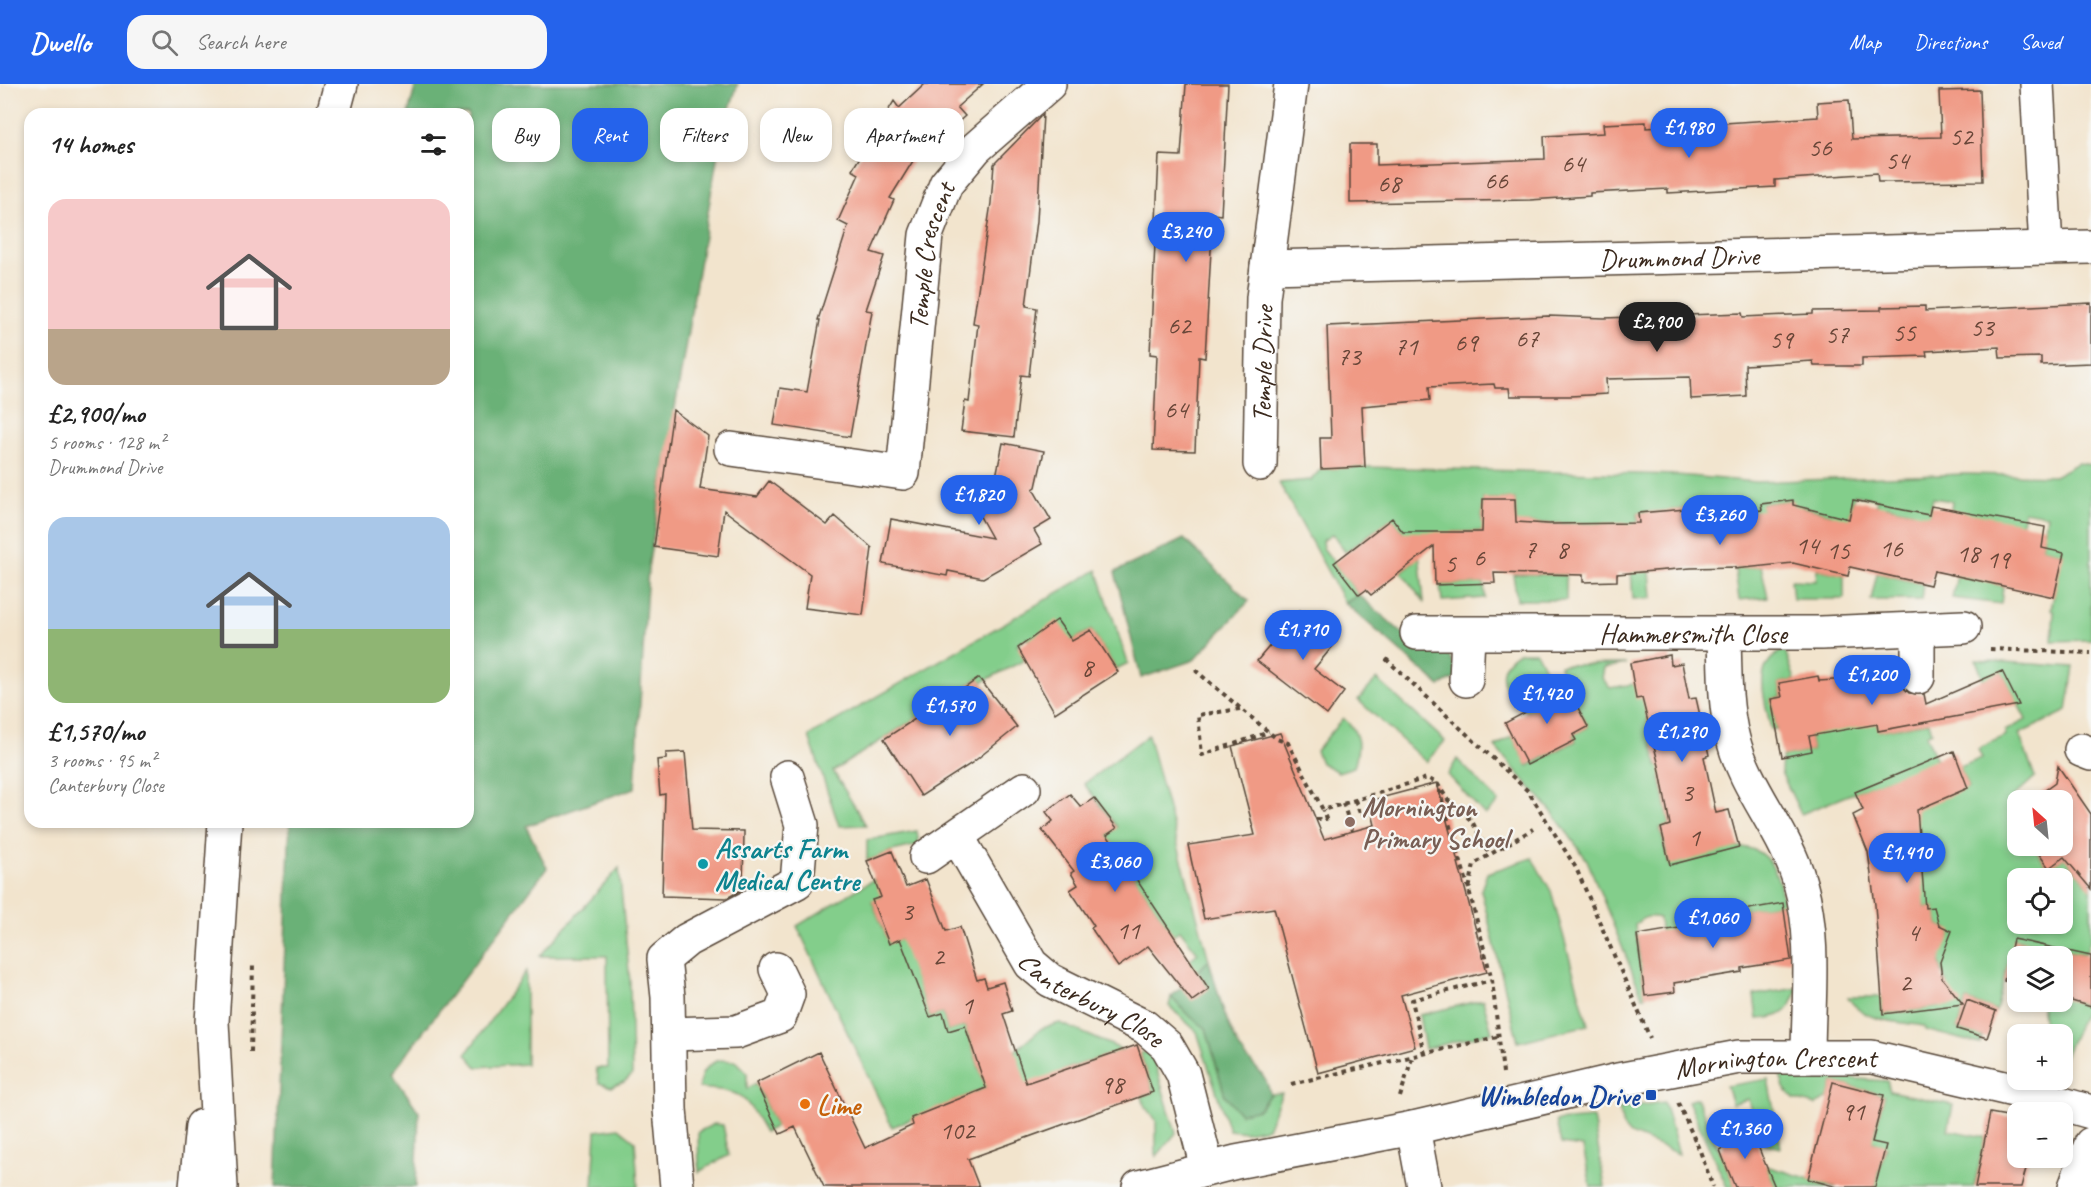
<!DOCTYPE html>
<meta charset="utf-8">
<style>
:root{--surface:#fff;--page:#f6f6f6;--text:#222;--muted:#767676;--accent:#2563eb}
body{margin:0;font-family:Caveat,sans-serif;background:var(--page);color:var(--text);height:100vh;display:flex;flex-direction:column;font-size:22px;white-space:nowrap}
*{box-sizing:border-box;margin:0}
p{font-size:20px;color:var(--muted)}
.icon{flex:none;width:33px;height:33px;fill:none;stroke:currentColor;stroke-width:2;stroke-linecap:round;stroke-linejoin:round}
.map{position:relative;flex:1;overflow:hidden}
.drawer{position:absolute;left:24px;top:24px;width:450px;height:720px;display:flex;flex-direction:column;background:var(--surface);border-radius:18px;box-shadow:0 3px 9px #0003}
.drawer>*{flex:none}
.guide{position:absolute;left:492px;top:24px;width:570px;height:54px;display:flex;gap:12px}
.needle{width:39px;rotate:333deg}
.buttons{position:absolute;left:2007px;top:706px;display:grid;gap:12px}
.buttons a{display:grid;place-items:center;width:66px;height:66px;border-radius:12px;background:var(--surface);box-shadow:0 3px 9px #0003;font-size:30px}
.price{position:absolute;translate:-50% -51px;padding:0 14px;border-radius:21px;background:var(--accent);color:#fff;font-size:20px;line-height:39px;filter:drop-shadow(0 2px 3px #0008)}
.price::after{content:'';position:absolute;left:50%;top:36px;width:18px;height:14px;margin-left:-9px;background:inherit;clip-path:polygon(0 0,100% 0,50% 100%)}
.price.active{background:#222;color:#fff}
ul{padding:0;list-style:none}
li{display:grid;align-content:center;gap:12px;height:318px;padding:0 24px}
li span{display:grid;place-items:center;height:186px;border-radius:18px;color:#555}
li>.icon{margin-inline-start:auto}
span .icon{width:108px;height:108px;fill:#fffc;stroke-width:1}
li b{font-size:26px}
h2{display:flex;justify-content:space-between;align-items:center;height:72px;padding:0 24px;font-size:26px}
.chip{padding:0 21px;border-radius:18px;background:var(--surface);box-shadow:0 3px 9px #0003;font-size:21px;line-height:54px}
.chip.active{background:var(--accent);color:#fff}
header{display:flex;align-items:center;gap:36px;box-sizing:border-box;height:84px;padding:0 30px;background:var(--accent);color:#fff}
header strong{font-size:28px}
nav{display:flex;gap:33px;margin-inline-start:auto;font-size:21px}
.search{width:420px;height:54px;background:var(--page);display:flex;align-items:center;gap:15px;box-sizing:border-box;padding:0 21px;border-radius:18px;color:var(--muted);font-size:22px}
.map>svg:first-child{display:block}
.green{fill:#83ce8b;stroke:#5f7c54;stroke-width:1.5;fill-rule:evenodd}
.forest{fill:#6ab177;stroke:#526e4a;stroke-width:1.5}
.building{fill:#f09a85}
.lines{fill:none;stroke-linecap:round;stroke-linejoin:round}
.minor-casing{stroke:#564638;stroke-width:36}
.major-casing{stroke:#564638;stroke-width:36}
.path{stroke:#564638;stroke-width:4;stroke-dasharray:4.5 4.5;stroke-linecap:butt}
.minor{stroke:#fff;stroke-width:33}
.major{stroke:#fff;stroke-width:33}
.education-dot{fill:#8d6e63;stroke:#f6f6f2;stroke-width:2}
.culture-dot{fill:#0f9aa8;stroke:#f6f6f2;stroke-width:2}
.transit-dot{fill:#1a4fb4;stroke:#f6f6f2;stroke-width:2}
.food-dot{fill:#e8710a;stroke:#f6f6f2;stroke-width:2}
.labels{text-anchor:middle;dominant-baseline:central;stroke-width:4.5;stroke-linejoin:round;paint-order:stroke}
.number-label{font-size:26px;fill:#684638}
.street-label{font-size:28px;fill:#3b2a1e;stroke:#f6f6f2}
.education-label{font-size:28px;font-weight:bold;fill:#785e54;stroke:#f6f6f2;text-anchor:start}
.culture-label{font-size:28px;font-weight:bold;fill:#0d838f;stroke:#f6f6f2;text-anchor:start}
.transit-label{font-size:28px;font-weight:bold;fill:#164399;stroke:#f6f6f2;text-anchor:end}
.food-label{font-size:28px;font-weight:bold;fill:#c56008;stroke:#f6f6f2;text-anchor:start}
</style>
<header>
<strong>Dwello</strong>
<div class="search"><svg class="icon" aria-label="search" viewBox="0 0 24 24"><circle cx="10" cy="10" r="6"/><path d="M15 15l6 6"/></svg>Search here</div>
<nav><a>Map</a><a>Directions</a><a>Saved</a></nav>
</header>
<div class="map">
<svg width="2091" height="1103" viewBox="0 0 2091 1103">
<rect width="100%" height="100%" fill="#f6f6f2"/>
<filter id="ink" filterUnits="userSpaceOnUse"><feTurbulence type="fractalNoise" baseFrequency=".0167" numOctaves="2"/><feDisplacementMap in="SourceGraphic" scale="12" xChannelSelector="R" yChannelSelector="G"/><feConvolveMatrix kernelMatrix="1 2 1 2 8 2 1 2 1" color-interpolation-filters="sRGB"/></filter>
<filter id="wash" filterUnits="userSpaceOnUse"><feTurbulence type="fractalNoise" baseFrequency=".008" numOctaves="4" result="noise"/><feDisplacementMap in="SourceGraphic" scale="24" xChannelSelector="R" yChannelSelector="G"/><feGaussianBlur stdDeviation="1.35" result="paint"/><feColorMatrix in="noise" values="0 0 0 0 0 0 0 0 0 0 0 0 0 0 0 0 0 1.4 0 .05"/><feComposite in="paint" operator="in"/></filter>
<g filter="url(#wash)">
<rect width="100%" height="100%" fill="#f2e4cd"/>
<path class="green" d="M2078,379l13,2v175l-39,1 2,-29 -3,-3 12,-56 -21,-5 5,-33 -23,-4 -4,22 -70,-13 2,-19 -19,-3 -4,18 -19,8 3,-12 -26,-6 -14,15 4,-22 -23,-4 -4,21 10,3 -33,6 3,-11 -28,-7 -6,21 -4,-28 -30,4 1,16 -32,3 -1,-9 -43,3 -1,-8 -48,4v9l-4,2 -118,-1 -1,-24h-32l-1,23 11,9 -39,1 -36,11 6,59 -23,-30 13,-10 2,-13 -24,-31 -47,34 -12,-18 -11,7 1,7 36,47 -14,8 -66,-120 32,-3 10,-11 44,-2 312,8 79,7 209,-8 89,2z
M1630,470l13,18 7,-1 2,27 -19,1z
M1761,482l7,31 -29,3 -4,-31z
M1817,485l27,6v24h-51l-2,-19 25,1z
M1097,486l31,93 -12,6 -25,-39 -19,11 -32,6 -14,-9 -9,6 8,16 -43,22 -4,-4 -42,30 -1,-1 -14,8 -88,56 33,54 -27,1 -30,-90z
M1877,489l46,11 -2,16h-50z
M1513,490l53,1v25h-49z
M1957,491l46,11 -2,18 -49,-6z
M1484,499l1,15 -43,3 -2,-16z
M1785,566l10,30 -16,3 3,14 -11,2 6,30h-6c-6,-29 -21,-65 14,-79z
M1519,568h17l19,36 -15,9 3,6 -16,9c-22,-17 -38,-42 -8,-60z
M1976,576l98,7 -7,44 -48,23 16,43 -22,20 4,5 1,44h15l16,22 15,-11 23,27 4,-2v55l-5,16h-8l-64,-14 -18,72 -29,-11 -10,29 25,7 -2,8 -55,-14 -1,-4c-28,-5 -61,-3 -76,-29h34l1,17 56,-7 11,-9c-5,-33 -20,-27 1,-64l-3,-5 -9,-4 -5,-18 -9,1 -32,-131 -92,37 -20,-42 1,-15 30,-6 -4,-22 69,-6 2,8 50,-9 3,10 -6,3 25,59 17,-6 -8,-21 22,-9 -4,-9 28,-14 -1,-4 21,-11 -24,-48 -18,9zM2018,795h44v45h-44z
M1626,580l-22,4 -2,10 8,10 24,-4 28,10 -17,15 12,57 20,-4 1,10 -18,5 10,48 -10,3 9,36c19,-3 52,-17 69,-17 33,0 42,30 45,56l-39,7 1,8 -53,8 -31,10 -2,-18c-11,-3 -16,-1 -24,7l10,71h-3l-55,-136 -34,-47 -58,-66 17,-11 16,30 48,-25 -3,-6 15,-8 -23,-43 -5,-19z
M1377,595l68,62 -19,21 -68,-62z
M1343,634c18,15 17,28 11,49l-16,5 -17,-9 -5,-12z
M1148,651l61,225 -15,16 -11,-11 15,-12 -18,-23 -7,5 -66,-99 10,-9 -33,-43z
M1457,675l42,43 -14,13 -37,-40z
M917,747l2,14 -27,6 -25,10v-21z
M1532,774l19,33 37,134 -70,17 -37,-152 6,-17z
M619,784l11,114 2,93 -8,7 -13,5 -12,-4 -3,-15h12l-1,-112h-67z
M874,795l8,17 -10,5 17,42 12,-5 29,79 13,-4 5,18 17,-5 21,62 -94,39 -95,-201z
M526,887v93l-49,3 -11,-13z
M1798,904c-8,24 -14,30 -41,31l-3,-24z
M2063,910l11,2 -2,5 15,5 -24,54 -1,-25h-17l-4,-33h21z
M1171,913l17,18 18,13 19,68 34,13 11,-15 12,-1 -15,35 -21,4 -17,-2 -32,-98 -28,-26z
M1483,916l9,32 -67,17 -6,-34z
M1060,939l63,27 -54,18 -59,28 5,-45 27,-23z
M1151,967l25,82 -20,24v-37l-11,-13 -3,-11 11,-4 -13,-39z
M718,976l17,1 12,12v16l9,-6 20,43 -11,6c-23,-39 -19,-40 -66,-44 1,-15 6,-21 19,-28z
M1780,990l107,7 3,10 63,14 -5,25 37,7 -11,50h-99l11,-41 -17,-5 6,-9 9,-37 -51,-13 -4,16 -14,7 -21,-6 -10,-11z
M1768,995l13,69 -25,-7 -7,-16 -12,5 -2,-10 17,-6 -4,-15 -16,5 -6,-18z
M1697,1014l38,89h-8l-39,-86z
M1664,1018l15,52 -51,-21 -5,-6 -4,-19z
M1593,1034l12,69h-14l-8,-40 -22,-3 -5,-23z
M714,1040l9,1 6,30 -30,17 -1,-40z
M619,1044l16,13 3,46h-45l3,-56z
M1766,1082l71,21h-62z"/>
<path class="forest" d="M416,0h322l-17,51 -73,433 -13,220 -109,38 21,42 -155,205 27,39 -3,75h-141l15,-365h178v-708h-60z
M1184,455l65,62 -55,59 -53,18 -26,-106z
M1359,511l50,44 37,11 14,26 -20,10 -95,-83z
M1209,876c8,29 15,58 29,85 10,20 28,25 32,49l-11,15 -19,5 -15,-18 -19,-68 -18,-13 -17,-18z"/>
<g id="blocks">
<path class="building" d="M925,0h58l-26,23 8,9 -29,26 -7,-7 -39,63 4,2 -23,52 13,4 -18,54 6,1 -22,126 -76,-12 6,-37 27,4 13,-72h-2l30,-94 -10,-5 21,-47 -7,-4 42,-69 5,7z
M1186,0h42l-7,131 -8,-1 -8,144 -6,-1 -4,94 -42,-1 4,-95 -7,-1 9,-199 22,1z
M1980,6l3,91 -105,1 -1,-9 -102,7v7l-53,3 -54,3v-4l-78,4v3l-60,4 -180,3v-59h27v21l168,-6 -1,-23 60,-3 -1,-9 43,-2v6l172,-11 -1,-15 32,-2 3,39 89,-2 -2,-46z
M1043,30l-6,107 -11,85 11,2 -8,68 -8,-1 -7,62 -53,-6 4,-30 4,1 9,-78 -5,-1 18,-120 3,-39z
M2091,219v60l-50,2v-8l-41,1 -1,-11 -73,4 1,5 -65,2v8h-48l-1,-5 -68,4 1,31 -55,3 -1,-22 -84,2 1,15 -37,2h-60l-1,-8h-14l-1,-4 -65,3 1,13 -68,6 3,61 -44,2 -1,-31h11l-4,-112 221,-10 56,2 138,-5 1,4 70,-3v-3l68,-1v-3l44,-1v5z
M673,326l35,26 -8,53 57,8 12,-16 58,44 8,-9 37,32 -9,67 -58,-7 5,-34 -86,-64 -6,46 -64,-9z
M1003,359l41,8 -8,36 -3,2 18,31 -17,10 8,14 -59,34 -35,-7 -1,5 -64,-12 8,-45 101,19 -20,-36 21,-11z
M1483,415h32l1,23 32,2 91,-1 -1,-10 48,-4 1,8 33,-2 42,-5 -1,-6 32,-4v5l56,14 4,-19 76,15 2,-9 114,21 -3,21 22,5 -10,44 -120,-26 -4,14 -80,-18 -2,9 -55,-13 -58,6v-2l-44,1 -74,6v7l-34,1v-7l-89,-2 1,10 -60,2 -1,-39 -63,49 -5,-5 -7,5 -25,-32 58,-45 11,14h79z
M1300,526l37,31 -23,28 30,23 -17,23 -70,-54z
M1057,536l15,21 19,-11 27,42 -63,41 -37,-65z
M1670,571l1,10 11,-2 7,36 7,-1 13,57 -5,2 12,56 13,-3 10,37 -69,18 -9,-37 9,-3 -11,-59 -17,-68 -6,1 -6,-36z
M2002,587l17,34 -141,26 -1,-7 -68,12 3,15 -30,6 -11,-58 11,-2 -3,-14 39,-7 1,5 75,-5 2,10 5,-1 8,8 15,1 2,10z
M979,594l38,49 -45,36 -51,33 -37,-57 51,-33 1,2z
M1565,599l23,44 -15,8 3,5 -49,25 -22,-42 38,-20 -3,-6z
M1280,649l44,106 51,-14 -6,-24 68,-18 50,189 -86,23 14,52 -97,26 -44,-165 -70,11 -16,-74 67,-10 -23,-89z
M1954,667l14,37 -51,22 8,98 9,-1 5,18 13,6 -12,31 2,16 21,26 -80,10 -8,-109 -7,-53 -15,-37 10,-5 -8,-18z
M685,668l7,78 52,1 -1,58 -16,9 -65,-2 3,-102 -5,1 -3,-35 9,-1v-6z
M2058,682l33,48v75l-27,-32 -15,11 -16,-22h29v-45h-32l25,-18z
M1070,710l11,13 13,-9 23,30 -10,7 102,154 -17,12 -44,-55 -30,21 -27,-39 3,-2 -24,-36 8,-5 -7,-12 3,-2 -32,-41 11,-9 -7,-9z
M892,767l14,36 20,-8 20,52 14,-4 17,53 7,-2 3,9 16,-5 9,29 -9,3 23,69 111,-38 16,47 -185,67 11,28h-155l-29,-60 -15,7 -24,-51 63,-31 46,96 48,-23 -2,-7 75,-30 -21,-62 -17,5 -5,-18 -13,4 -30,-78 -11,5 -17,-44 9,-3 -14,-36z
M1783,819l8,57 -49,8v4l-68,11 1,9 -30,4 -8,-61 108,-18 -2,-7z
M2013,855l78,17v51l-29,-9v-41h-44v28l-14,-4z
M1967,916l29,11 -9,27 -30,-9z
M1833,998l51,13 -12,47 14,3 -11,42h-38l-29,-8z
M1990,1029l28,5v40h11l-8,29h-46z
M1750,1041l12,31 13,31h-40l-10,-24 -5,-13 4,-2 -5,-11z"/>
</g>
</g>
<g filter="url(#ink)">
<use href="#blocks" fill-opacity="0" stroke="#564638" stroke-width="1.5"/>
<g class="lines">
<g class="minor-casing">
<g id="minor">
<path d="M2037,0l9,164"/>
<path id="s1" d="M1267,183l824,-20"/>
<path id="s2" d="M731,365l172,24 23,-238 20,-51 30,-36 73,-64"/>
<path id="s3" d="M1260,380l3,-166 28,-214"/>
<path d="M1918,545v48"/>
<path id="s4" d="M1417,549h404l143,-6"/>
<path d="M1724,550c1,34 0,71 9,105 13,51 53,93 67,144 16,55 8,117 8,174"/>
<path d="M1466,596l2,-45"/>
<path d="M2081,666l10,4"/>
<path id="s5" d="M957,752l74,128 19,16 95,47 22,19 16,28 24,94"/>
<path d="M926,773l98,-68"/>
<path d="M669,950l67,-2 44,-16 8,-22 -12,-25"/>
<path d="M1413,1044l11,59"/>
<path d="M677,1103l-7,-78 -2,-112 -4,-38 23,-19 110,-58 5,-57 -15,-48"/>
<path id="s6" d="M1139,1103l97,-25 177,-34 205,-48 121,-23h133l141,33 78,22"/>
<path d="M2075,1103l16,-43"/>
</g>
</g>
<g class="major-casing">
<path id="major" d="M333,30l8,-30
M196,1103l6,-61
M221,1103l-9,-165 13,-200"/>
</g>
<path class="path" d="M1990,565l101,4
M1386,575l142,132 48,77 74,170
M1195,586l82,69 11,4 35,67 104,-32 10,5 11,17 24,21 17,34
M1240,625l-42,6 4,40 67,-23
M1439,706l30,99
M1355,716l6,16 10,-5
M1343,719l9,28
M1316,735h10l-3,-9
M251,968l2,-88
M1424,970l-12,-54 80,-20
M1503,989l-11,-93 -23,-90 5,-26 59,-35
M1291,1000l206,-47
M1400,1013l12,-39
M1678,1019l22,48 13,36"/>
<use href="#minor" class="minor"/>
<use href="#major" class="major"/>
</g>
</g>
<circle class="education-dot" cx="1350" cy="738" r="6"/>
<circle class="culture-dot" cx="703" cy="780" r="6"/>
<rect class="transit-dot" x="1645" y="1005" width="12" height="12" rx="3"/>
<circle class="food-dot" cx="805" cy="1020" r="6"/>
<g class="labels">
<g class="number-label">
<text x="1961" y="52">52</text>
<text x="1820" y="63">56</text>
<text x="1897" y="76">54</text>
<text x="1573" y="79">64</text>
<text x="1496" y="96">66</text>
<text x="1389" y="99">68</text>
<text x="1179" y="241">62</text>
<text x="1982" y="243">53</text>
<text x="1904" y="248">55</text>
<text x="1837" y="250">57</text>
<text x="1527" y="254">67</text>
<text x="1781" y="255">59</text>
<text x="1466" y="258">69</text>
<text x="1406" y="262">71</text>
<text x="1349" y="272">73</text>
<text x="1176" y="325">64</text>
<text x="1807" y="461">14</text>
<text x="1891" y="464">16</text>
<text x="1530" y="465">7</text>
<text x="1562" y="465">8</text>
<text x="1838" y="466">15</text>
<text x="1968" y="469">18</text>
<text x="1479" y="473">6</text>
<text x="1998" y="475">19</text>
<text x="1450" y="479">5</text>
<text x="1087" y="583">8</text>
<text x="1687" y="708">3</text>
<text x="1694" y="753">1</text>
<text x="907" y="827">3</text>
<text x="1128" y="846">11</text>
<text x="1913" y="848">4</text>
<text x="938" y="872">2</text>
<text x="1905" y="898">2</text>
<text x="967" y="921">1</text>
<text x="1112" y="1000">98</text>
<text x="1853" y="1027">91</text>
<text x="957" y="1046">102</text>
</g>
<g class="street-label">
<text stroke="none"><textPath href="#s1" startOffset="412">Drummond Drive</textPath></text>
<text stroke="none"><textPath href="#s2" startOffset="393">Temple Crescent</textPath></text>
<text stroke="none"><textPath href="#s3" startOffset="100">Temple Drive</textPath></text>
<text stroke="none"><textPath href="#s4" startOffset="276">Hammersmith Close</textPath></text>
<text stroke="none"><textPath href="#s5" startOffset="219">Canterbury Close</textPath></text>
<text stroke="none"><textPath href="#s6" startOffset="650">Mornington Crescent</textPath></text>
</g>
<g class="education-label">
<text x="1362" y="722">Mornington<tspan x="1362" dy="32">Primary School</tspan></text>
</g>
<g class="culture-label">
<text x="715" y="764">Assarts Farm<tspan x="715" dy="32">Medical Centre</tspan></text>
</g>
<g class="transit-label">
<text x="1639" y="1011">Wimbledon Drive</text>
</g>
<g class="food-label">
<text x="817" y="1020">Lime</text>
</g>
</g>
</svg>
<div class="buttons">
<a><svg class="needle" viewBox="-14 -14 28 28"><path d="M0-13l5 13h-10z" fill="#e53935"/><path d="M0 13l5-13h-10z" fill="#767676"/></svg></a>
<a><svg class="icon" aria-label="locate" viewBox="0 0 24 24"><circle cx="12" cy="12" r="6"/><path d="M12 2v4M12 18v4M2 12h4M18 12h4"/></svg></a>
<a><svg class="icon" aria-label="layers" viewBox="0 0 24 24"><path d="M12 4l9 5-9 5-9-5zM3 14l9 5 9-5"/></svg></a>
<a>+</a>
<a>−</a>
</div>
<b class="price" style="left:1689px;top:75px">£1,980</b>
<b class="price" style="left:1186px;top:179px">£3,240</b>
<b class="price active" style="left:1657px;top:269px">£2,900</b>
<b class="price" style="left:979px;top:442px">£1,820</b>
<b class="price" style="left:1720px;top:462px">£3,260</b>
<b class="price" style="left:1303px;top:577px">£1,710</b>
<b class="price" style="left:1872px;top:622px">£1,200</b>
<b class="price" style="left:1547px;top:641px">£1,420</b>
<b class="price" style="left:950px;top:653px">£1,570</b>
<b class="price" style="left:1682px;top:679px">£1,290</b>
<b class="price" style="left:1907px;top:800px">£1,410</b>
<b class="price" style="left:1115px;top:809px">£3,060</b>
<b class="price" style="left:1713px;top:865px">£1,060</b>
<b class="price" style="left:1745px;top:1076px">£1,360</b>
<div class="guide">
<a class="chip">Buy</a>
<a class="chip active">Rent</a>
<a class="chip">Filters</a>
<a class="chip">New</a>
<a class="chip">Apartment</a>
</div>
<section class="drawer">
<h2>14 homes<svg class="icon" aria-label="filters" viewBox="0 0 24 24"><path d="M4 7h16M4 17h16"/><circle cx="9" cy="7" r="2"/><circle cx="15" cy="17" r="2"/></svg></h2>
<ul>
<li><span style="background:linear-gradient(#f6c9c9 70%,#b9a48a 0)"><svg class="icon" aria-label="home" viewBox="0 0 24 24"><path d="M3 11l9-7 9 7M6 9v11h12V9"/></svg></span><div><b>£2,900/mo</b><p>5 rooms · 128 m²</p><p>Drummond Drive</p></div></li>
<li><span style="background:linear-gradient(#a9c7e8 60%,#8fb573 0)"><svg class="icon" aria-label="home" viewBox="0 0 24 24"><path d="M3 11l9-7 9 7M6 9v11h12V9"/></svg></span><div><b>£1,570/mo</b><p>3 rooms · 95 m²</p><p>Canterbury Close</p></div></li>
</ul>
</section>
</div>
